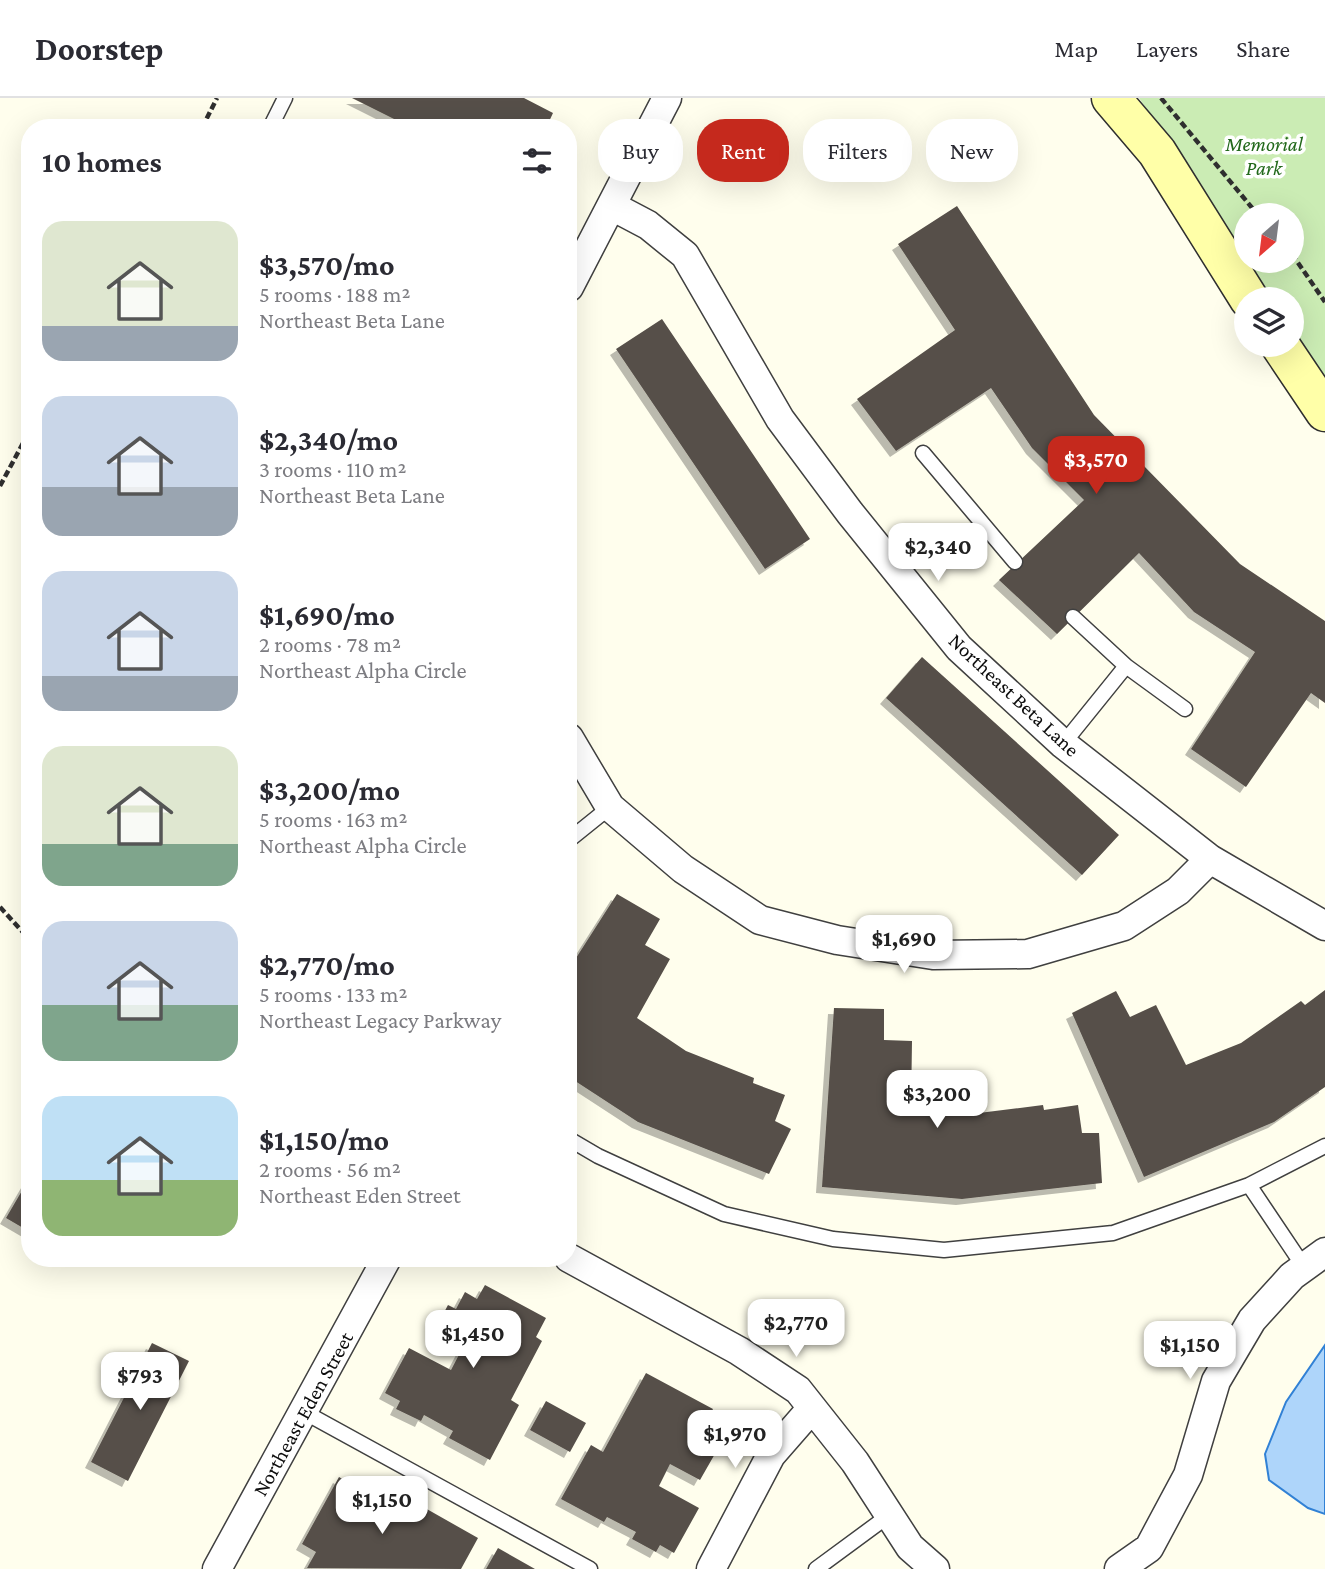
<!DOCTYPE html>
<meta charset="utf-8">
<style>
:root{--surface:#fff;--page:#f7f7f7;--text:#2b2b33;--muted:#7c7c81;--line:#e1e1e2;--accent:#c5291d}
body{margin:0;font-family:"Crimson Pro",serif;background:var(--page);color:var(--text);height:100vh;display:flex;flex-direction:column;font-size:26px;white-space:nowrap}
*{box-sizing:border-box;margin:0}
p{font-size:23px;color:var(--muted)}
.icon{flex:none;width:38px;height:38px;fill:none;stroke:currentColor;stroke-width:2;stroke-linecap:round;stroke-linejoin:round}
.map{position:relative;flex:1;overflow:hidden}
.drawer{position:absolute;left:21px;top:21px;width:556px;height:1148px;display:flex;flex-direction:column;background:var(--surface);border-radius:28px;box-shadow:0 7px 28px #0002}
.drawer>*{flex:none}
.banner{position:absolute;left:598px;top:21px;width:621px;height:63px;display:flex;gap:14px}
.needle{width:46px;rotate:208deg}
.fabs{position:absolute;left:1234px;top:105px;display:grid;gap:14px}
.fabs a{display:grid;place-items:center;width:70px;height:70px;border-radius:50%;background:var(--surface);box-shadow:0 7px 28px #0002;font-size:35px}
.price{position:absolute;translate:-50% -60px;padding:0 16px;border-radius:14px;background:#fff;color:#222;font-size:23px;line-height:46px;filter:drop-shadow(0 2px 4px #0008)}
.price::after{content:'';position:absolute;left:50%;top:42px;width:21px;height:16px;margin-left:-10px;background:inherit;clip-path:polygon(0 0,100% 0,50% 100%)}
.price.current{background:var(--accent);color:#fff}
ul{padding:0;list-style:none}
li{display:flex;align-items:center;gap:21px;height:175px;padding:0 21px}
li span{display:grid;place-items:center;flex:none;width:196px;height:140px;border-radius:21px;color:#555}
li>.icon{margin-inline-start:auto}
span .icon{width:84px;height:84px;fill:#fffc;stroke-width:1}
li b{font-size:30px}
h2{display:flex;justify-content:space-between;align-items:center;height:84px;padding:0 21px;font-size:30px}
.chip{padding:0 24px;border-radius:28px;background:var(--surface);box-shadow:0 7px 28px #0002;font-size:24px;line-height:63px}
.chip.current{background:var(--accent);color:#fff}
header{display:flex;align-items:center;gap:42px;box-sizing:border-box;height:98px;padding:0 35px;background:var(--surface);border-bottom:2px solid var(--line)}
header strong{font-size:33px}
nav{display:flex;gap:38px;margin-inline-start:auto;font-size:24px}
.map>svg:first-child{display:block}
.green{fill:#cbecb4}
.water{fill:#aed5fa;stroke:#3181d5;stroke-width:2}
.building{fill:#564f49;filter:url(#shadow)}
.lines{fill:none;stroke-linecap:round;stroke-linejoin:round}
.lane-casing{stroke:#404040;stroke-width:17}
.street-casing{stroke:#404040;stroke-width:31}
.secondary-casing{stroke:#2f2f2f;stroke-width:41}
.path{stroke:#2f2f2f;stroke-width:4.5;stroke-dasharray:7 3.5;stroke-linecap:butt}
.lane{stroke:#fff;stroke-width:14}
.street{stroke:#fff;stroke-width:28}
.secondary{stroke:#ffffa8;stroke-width:38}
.labels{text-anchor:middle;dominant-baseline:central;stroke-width:7;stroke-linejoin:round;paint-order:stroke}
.park-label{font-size:21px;font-style:italic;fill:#21681a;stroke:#fff}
.street-label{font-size:21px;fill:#0d0d0d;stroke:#fff}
</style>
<header>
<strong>Doorstep</strong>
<nav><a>Map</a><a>Layers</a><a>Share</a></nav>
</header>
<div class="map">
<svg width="1325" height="1471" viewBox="0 0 1325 1471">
<defs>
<filter id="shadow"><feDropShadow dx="-6" dy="6" stdDeviation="0" flood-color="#0004"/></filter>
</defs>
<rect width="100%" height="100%" fill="#fffeed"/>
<path class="green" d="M1139,0h186v281l-33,-52v-28h-19l-25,-38h44v-46h-46v42z"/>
<path class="water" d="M1325,1247v169l-17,-6 -39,-28 -4,-26 21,-52z"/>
<path class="building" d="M352,0h172l29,15 -7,15h-134z
M957,108l137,209 146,149 85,57v82l-14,-10 -65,94 -55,-38 64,-97 -61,-40 -55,-59 -82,81 -58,-54 85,-80 -52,-52 -41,-60 -95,63 -39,-52 98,-69 -57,-86z
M662,221l148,220 -45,30 -149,-220z
M922,559l197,178 -37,40 -196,-177z
M617,796l43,25 -15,26 25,14 -33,59 49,33 68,27 -1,5 32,12 -10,26 16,8 -22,45 -131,-52 -69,-45v-108z
M1325,892v97l-51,35 -130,55 -72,-164 44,-22 14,26 26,-12 30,60 55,-22 60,-42 4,4z
M834,910l50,1v31l28,1 -1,67 60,6 72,-9 1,5 34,-5 4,28h17l3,50 -140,16 -140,-12z
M30,1079v55l-24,-14z
M485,1187l61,33 -10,19 6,4 -31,59 8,5 -29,55 -41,-22 4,-7 -29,-16 -3,6 -25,-12 4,-8 -15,-8 24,-45 42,22 11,-21 -29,-16 15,-28 8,4 9,-17 12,7z
M152,1245l37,18 -61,120 -37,-19z
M646,1275l67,36 -7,14 12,7 -10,18 8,4 -16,28 -30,-16 -11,22 40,22 -25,45 -14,-8 -4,7 -24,-13 4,-7 -29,-15 -3,5 -43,-23 30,-54 12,7z
M546,1303l40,22 -16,29 -40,-22z
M339,1379l79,44 7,-13 53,30 -17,31 -154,-1 9,-16 -14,-8z
M498,1450l37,21h-49z"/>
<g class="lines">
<g class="lane-casing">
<path id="lane" d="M270,30l15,-30
M923,355l92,109
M1126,568l59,43
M1063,646l63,-78 -53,-49
M569,742l41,-33
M569,1041l29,17 126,58 109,25 111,11 169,-17 136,-48 76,-39
M1249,1087l55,82
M304,1314l286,157
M816,1471l72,-53"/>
</g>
<g class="street-casing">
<path id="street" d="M612,108l36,19 37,30 95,164 70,94 109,135 104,96 147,115 115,67
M569,189l98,-189
M569,640l41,69 73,62 77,51 77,20 96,15 95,-1 96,-28 54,-35 32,-32
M569,1160l170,93 59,39 57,72 55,85 25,22
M217,1471l170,-311
M711,1471l60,-114 41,-47
M1119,1471l30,-21 39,-73 28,-94 36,-61 40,-44 33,-24"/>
</g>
<g class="secondary-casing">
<path id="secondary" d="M1111,0l46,54 92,147
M1280,247l45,67"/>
</g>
<path class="path" d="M1161,0l97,117
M202,30l15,-30
M1292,156l33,48
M0,388l30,-56
M0,809l30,33"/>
<use href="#lane" class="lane"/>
<use href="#street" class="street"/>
<use href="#secondary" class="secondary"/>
</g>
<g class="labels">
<g class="park-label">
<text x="1264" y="46">Memorial<tspan x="1264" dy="24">Park</tspan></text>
</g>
<g class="street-label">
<text transform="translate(1014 597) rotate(43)">Northeast Beta Lane</text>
<text transform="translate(303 1316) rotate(-61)">Northeast Eden Street</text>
</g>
</g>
</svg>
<div class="fabs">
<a><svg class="needle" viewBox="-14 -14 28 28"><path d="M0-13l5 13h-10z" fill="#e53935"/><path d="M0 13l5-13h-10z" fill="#7c7c81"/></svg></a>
<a><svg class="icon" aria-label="layers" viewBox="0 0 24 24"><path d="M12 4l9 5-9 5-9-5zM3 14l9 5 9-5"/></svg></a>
</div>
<b class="price current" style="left:1096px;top:398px">$3,570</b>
<b class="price" style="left:938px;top:485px">$2,340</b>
<b class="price" style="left:904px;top:877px">$1,690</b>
<b class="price" style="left:937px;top:1032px">$3,200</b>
<b class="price" style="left:796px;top:1261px">$2,770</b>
<b class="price" style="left:473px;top:1272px">$1,450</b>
<b class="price" style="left:1190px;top:1283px">$1,150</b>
<b class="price" style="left:140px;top:1314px">$793</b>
<b class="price" style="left:735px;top:1372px">$1,970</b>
<b class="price" style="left:382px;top:1438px">$1,150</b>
<div class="banner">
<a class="chip">Buy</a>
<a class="chip current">Rent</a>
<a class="chip">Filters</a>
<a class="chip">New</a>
</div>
<section class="drawer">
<h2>10 homes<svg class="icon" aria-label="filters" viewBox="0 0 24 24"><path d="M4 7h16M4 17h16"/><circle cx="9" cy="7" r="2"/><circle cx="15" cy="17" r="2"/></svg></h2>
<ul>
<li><span style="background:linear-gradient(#dfe7d0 75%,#9aa5b1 0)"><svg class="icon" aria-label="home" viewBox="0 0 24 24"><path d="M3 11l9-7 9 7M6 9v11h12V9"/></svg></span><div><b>$3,570/mo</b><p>5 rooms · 188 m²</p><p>Northeast Beta Lane</p></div></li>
<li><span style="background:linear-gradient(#c9d6e8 65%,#9aa5b1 0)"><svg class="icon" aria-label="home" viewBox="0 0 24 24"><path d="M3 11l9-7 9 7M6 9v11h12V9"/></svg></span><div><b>$2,340/mo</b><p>3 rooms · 110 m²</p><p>Northeast Beta Lane</p></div></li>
<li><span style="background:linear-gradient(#c9d6e8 75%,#9aa5b1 0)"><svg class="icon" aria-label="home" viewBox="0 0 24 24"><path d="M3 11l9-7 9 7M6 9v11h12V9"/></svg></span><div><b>$1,690/mo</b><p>2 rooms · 78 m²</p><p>Northeast Alpha Circle</p></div></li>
<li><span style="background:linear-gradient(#dfe7d0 70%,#7fa58c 0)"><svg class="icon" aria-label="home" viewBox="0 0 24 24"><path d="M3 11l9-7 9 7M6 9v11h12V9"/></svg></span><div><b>$3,200/mo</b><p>5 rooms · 163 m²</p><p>Northeast Alpha Circle</p></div></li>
<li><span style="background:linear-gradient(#c9d6e8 60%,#7fa58c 0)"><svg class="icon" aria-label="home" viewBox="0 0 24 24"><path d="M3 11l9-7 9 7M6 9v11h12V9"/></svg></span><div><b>$2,770/mo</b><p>5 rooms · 133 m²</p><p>Northeast Legacy Parkway</p></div></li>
<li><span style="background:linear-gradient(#bfe0f5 60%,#8fb573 0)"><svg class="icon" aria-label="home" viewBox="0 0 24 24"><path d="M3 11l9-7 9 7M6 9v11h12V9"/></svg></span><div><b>$1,150/mo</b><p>2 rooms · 56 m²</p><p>Northeast Eden Street</p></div></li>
</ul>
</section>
</div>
